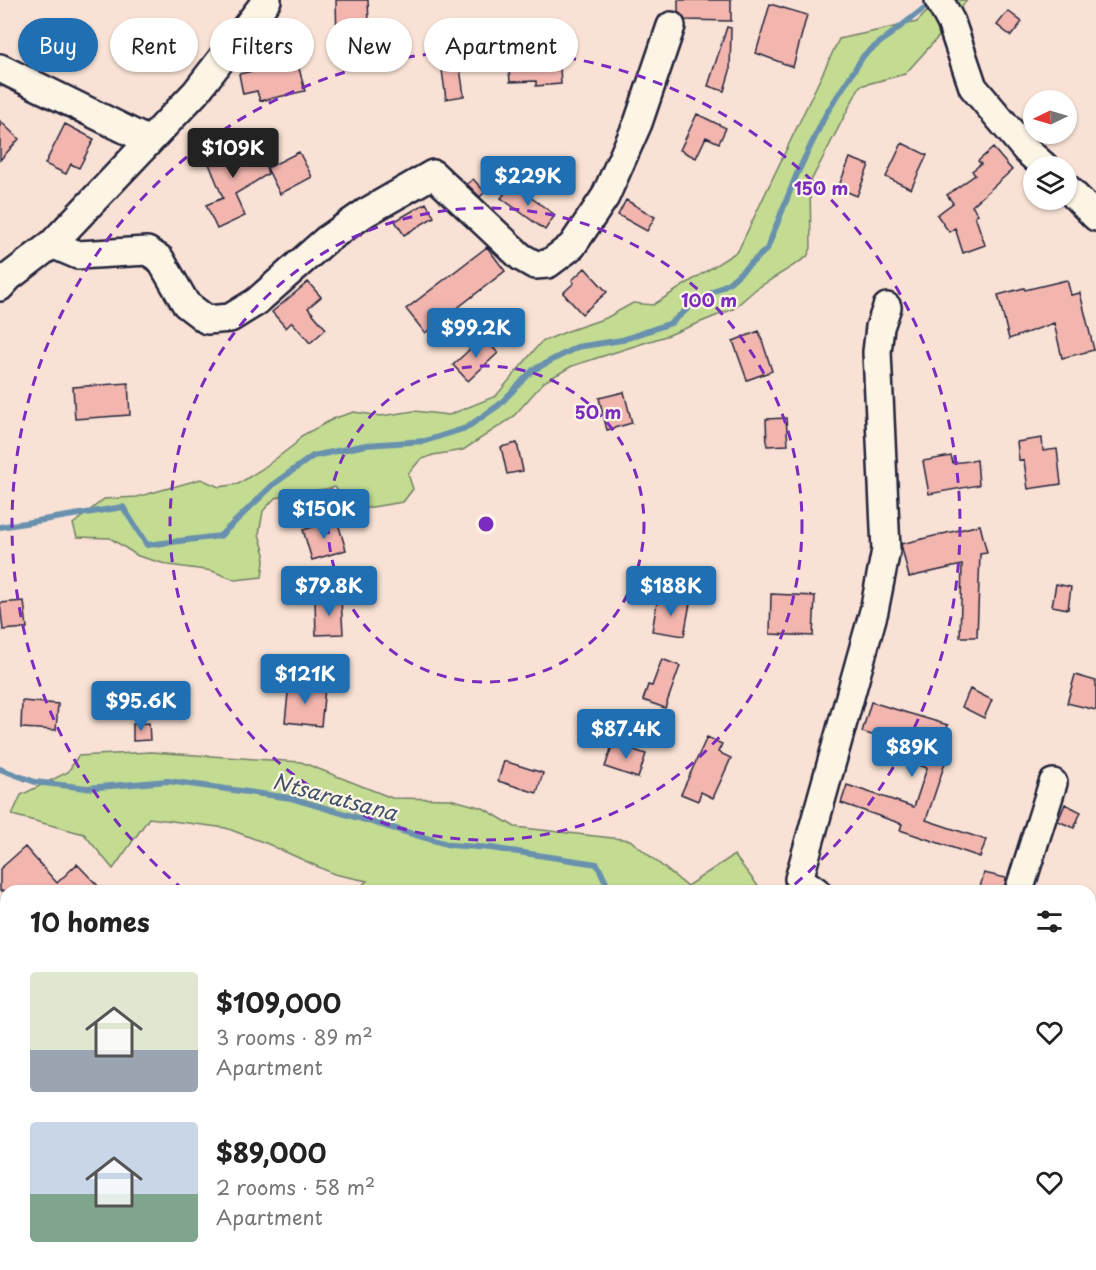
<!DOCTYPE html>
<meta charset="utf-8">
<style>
:root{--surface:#fff;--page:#f2f2f2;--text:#222;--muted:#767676;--accent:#1f6fb2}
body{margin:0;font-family:"Playpen Sans",sans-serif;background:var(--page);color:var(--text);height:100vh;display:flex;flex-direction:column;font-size:22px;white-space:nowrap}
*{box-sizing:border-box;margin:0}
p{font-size:20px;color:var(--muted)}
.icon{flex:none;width:33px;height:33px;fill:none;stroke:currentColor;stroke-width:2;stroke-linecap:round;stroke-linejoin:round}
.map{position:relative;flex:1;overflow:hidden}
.panel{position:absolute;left:0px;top:885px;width:1096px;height:386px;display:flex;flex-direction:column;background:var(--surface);border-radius:18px 18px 0 0;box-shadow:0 2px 4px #0004}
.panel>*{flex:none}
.top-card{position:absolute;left:18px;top:18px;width:600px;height:54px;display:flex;gap:12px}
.needle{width:39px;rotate:265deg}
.controls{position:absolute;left:1023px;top:90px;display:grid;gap:12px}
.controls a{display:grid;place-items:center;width:54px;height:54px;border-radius:50%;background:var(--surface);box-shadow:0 2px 4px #0004;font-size:30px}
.price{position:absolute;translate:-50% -51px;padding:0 14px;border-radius:6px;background:var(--accent);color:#fff;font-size:20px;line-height:39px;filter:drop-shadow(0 2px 3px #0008)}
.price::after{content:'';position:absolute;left:50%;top:36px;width:18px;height:14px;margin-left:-9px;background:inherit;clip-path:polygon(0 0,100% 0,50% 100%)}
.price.current{background:#222;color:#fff}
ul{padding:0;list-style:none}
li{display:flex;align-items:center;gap:18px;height:150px;padding:0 30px}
li span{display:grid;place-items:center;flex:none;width:168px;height:120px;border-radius:6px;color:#555}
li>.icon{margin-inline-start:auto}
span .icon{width:72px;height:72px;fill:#fffc;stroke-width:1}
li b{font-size:26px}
h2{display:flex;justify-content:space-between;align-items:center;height:72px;padding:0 30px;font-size:26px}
.pill{padding:0 21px;border-radius:27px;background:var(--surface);box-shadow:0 2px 4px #0004;font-size:21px;line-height:54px}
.pill.current{background:var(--accent);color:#fff}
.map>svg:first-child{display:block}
.green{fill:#c3dc92;stroke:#727f66;stroke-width:1.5}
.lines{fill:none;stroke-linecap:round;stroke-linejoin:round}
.stream{stroke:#6991ae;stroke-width:6}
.building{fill:#f2b6af;stroke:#22223b;stroke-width:1.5}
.minor-casing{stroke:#22223b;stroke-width:32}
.minor{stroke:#fcf5e5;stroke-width:27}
.ring{fill:none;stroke:#7b2cbf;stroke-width:3;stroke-dasharray:10 8}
.labels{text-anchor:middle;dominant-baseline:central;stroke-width:4.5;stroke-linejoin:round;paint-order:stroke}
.water-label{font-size:21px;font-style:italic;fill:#40506b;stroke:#fcf5e5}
.centre{fill:#7b2cbf;stroke:#fcf5e5;stroke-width:3}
.ring-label{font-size:18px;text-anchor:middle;font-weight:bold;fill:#7b2cbf;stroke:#fcf5e5;stroke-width:4.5;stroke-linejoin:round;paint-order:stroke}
</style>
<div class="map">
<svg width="1096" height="1270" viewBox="0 0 1096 1270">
<rect width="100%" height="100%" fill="#f9e2d5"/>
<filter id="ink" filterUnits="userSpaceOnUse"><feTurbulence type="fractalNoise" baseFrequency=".0167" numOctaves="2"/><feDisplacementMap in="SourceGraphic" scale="12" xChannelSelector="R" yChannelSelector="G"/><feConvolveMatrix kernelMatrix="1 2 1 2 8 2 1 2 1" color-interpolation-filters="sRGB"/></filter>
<g filter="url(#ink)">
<path class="green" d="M938,0h29l-27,35 -35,39 -45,12 -50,97 1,65 -4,9 -51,32 -23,20 -64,26 -97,31 -28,16 -32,36 -49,32 -30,5 -13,5 -12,14 5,15 -10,13 -37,6 -15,-1 -16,-20 -60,11 -12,13 -4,23 6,20 -3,23 -27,3 -23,-9 -43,-6 -31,-9 -28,-18 -33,-1 -4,-13 31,-25 33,-2 64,-18 18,8 19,-3 24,-15 33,-25 6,-8 34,-18 19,-6 27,4 33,-5 35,4 47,-19 45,-54 27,-11 38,-13 27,-15 20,2 85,-54 101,-212 78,-17z
M151,752l150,10 91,36 58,1 33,9 32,19 115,13 57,46 47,-31 28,36h-407l12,-10 -33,-7 -66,-30 -42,-16 -77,-10 -36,51 -29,-35 -72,-19 9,-20 47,-23 10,-16z
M1090,1065l6,2v67l-5,-2z"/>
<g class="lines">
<path class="stream" d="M0,527l123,-20 24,38 73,-9 55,-53 38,-27 53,-11 59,-4 41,-13 33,-23 34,-35 44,-23 45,-7 49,-17 21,-18 38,-23 37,-33 29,-73 30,-62 38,-59 68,-53
M0,769l35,13 52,6 81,-7 123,17 159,47 41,3 106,16 13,27
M1090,1107l6,4"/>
</g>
<path class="building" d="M336,0h32l1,24h-8l2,34 -28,2 -2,-17h4z
M678,0h53v21l-46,-1 -7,-8z
M770,4l37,11 -14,52 -37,-14z
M1008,11l14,11 -11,14 -14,-11z
M727,27l4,1 -1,43 -6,20 -16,-5z
M128,34l52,14 -4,16 -52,-14z
M559,53l2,31 -25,2v-5l-26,1 -2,-25z
M297,61l8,30 -45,10 -3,-10 -14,3 -4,-20z
M459,61l5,35 -18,3 -5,-36z
M697,114l29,14 -7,15 -13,-6 -10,21 -16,-8z
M0,121l19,18 -19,21z
M65,124l29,15 -15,29 -8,-4 -5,10 -21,-10z
M242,140l3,14 17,-4 6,24 -33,20 10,22 -28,13 -11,-24 17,-7 -18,-44 21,-8v-2z
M902,143l25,12 -16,34 -25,-12z
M993,148l19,22 -40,36 6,8 -3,2 10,29 -22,8 -8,-25 -6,4 -12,-17 16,-12 -6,-8 28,-20 -3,-4 9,-7 -3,-3z
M299,152l13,25 -32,17 -13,-26z
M850,158l19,7 -12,31 -19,-8z
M473,179l12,13 -5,5 -13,-13z
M512,184l43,31 -10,15 -44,-32z
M626,200l29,17 -8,14 -29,-16z
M426,203l8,14 -30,18 -9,-14z
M487,247l18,24 -80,62 -19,-24z
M585,268l22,24 -25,22 -19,-21 11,-10 -2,-3z
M1067,280l4,15 9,-2 14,57 -32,8 -8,-35 -45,16 -11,-44 26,-7 1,2z
M308,282l13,15 -13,11 18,21 -16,14 -18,-21 -6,6 -14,-16z
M759,331l13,40 -25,9 -14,-39z
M483,337l15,16 -30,28 -15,-16z
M128,383l2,32 -55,4 -2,-32z
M624,392l8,31 -25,7 -8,-32z
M786,418l2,27 -21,1 -1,-27z
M1042,438l1,13 14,-2 4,35 -33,5 -4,-28 -5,-1 -2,-18z
M517,443l6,28 -16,3 -6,-27z
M951,456l2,7 24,-3 2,25 -50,9 -6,-33z
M337,520l9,30 -34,10 -9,-30z
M980,525l7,28 -7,1 -3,83h-17l2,-72 -53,12 -8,-33z
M1056,584l15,3 -3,22 -16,-3z
M771,594l44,2 -2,40 -43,-2z
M658,597l32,6 -6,33 -32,-5z
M341,599l2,35 -27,1 -1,-35z
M24,601l3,27 -24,2 -3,-27z
M662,659l18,7 -15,42 -22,-8 5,-15 4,1z
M1075,675l21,6v29l-29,-7z
M289,684l36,4 -4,38 -36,-4z
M970,689l22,11 -8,18 -22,-11z
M22,701l36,3 -2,26 -35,-2z
M871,702l77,23 -9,30 8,2 -21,63 60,20 -6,17 -80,-27 2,-6 -61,-21 6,-18 67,22 13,-39 -14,-5 5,-14 -56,-17z
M149,723l1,17 -17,1v-17z
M707,737l15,7 -4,8 13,6 -18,40 -12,-6 -3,9 -17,-7z
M613,743l33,11 -8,24 -33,-11z
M504,761l39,12 -6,20 -39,-12z
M1065,804l16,8 -7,16 -16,-7z
M25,847l32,36 20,-19 26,27h-103v-22z
M984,873l22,5 -2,13h-25z"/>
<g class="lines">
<g class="minor-casing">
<path id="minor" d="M939,0l12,22 22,65 54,64 17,15
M0,68l149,73
M1066,187l30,30
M52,244l26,11 69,-4 13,8 26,45 21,16 23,-2 26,-16 70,-62 39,-27 68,-39 88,83 14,8 13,-1 24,-18 33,-49 33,-74 33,-97
M0,287l9,-10 43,-33 144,-152 71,-92
M816,891l-17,-12 75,-268 12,-61 -9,-198 3,-25 7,-20
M1019,891l34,-108
M1090,1047l6,2
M0,1090l6,1
M748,1264l8,6
M104,1270l2,-6
M343,1270v-6
M668,1270v-6"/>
</g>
<use href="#minor" class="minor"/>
</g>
</g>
<g class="ring">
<circle cx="486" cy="524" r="158"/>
<circle cx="486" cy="524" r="316"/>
<path d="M184 890A474 474 0 1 1 788 890"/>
</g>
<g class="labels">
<g class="water-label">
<text transform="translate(335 796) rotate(15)">Ntsaratsana</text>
</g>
</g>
<circle cx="486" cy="524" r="9" class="centre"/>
<g class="ring-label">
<text x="821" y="195">150 m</text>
<text x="709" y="307">100 m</text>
<text x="598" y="419">50 m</text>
</g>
</svg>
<div class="controls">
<a><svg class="needle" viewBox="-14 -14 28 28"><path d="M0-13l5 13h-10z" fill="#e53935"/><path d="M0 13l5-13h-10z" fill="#767676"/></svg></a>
<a><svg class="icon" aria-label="layers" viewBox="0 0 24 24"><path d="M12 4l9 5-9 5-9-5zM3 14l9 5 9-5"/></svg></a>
</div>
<b class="price current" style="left:233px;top:179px">$109K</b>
<b class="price" style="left:528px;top:207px">$229K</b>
<b class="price" style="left:476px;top:359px">$99.2K</b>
<b class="price" style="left:324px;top:540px">$150K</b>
<b class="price" style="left:329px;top:617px">$79.8K</b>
<b class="price" style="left:671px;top:617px">$188K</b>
<b class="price" style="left:305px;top:705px">$121K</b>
<b class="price" style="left:141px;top:732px">$95.6K</b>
<b class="price" style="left:626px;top:760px">$87.4K</b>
<b class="price" style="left:912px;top:778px">$89K</b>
<div class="top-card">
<a class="pill current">Buy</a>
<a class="pill">Rent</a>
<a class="pill">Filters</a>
<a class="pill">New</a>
<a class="pill">Apartment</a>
</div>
<section class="panel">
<h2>10 homes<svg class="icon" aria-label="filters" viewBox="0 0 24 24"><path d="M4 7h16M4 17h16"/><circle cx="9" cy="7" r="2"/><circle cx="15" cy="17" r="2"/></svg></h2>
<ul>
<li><span style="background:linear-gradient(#dfe7d0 65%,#9aa5b1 0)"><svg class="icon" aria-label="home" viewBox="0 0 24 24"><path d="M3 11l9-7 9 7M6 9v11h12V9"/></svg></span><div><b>$109,000</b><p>3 rooms · 89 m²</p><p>Apartment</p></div><svg class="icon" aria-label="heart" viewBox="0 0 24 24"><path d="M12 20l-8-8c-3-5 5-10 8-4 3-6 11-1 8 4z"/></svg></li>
<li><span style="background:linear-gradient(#c9d6e8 60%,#7fa58c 0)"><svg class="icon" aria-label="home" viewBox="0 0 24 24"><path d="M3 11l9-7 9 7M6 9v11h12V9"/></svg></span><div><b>$89,000</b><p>2 rooms · 58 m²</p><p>Apartment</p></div><svg class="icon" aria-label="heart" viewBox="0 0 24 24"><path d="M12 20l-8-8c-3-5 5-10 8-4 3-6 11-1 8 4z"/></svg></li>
</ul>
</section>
</div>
